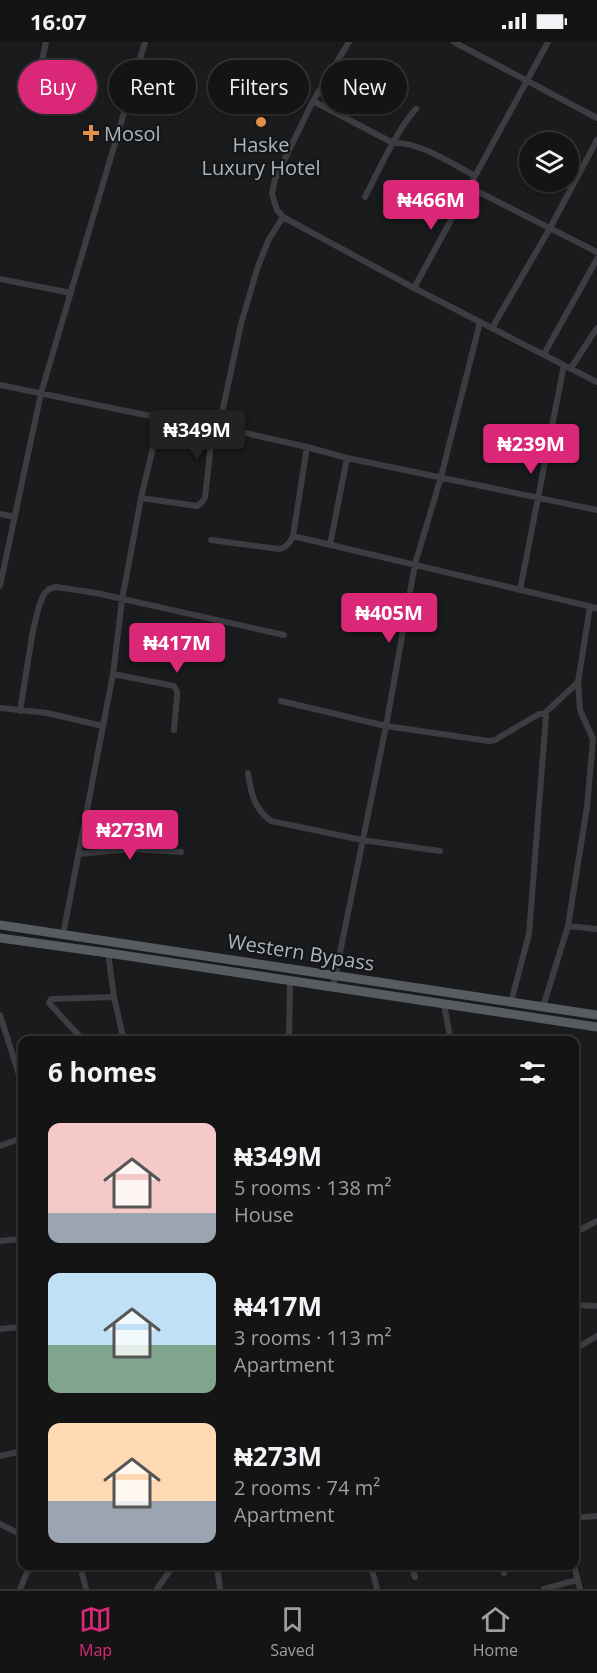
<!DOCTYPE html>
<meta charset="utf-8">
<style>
:root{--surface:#141415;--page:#212122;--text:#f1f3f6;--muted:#9d9ea0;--line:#333334;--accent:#db2777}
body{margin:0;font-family:"Open Sans",sans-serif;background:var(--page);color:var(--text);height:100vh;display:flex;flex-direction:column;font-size:22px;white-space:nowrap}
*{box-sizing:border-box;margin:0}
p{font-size:20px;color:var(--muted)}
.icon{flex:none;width:33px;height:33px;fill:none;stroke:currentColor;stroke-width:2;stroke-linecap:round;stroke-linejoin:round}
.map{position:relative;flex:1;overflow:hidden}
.side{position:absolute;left:18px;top:994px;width:561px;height:534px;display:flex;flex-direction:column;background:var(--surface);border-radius:12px;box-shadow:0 2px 4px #0004,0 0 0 2px var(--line)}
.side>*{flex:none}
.banner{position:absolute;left:18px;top:18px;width:561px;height:54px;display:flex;gap:12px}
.controls{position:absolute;left:519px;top:90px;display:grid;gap:12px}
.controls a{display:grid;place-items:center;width:60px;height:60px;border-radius:50%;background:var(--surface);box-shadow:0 2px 4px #0004,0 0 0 2px var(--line);font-size:30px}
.price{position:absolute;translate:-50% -51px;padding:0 14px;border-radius:6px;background:var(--accent);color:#fff;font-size:20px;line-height:39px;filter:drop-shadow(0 2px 3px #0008)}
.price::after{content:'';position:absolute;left:50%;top:36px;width:18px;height:14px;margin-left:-9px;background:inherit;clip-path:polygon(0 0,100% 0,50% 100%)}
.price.selected{background:#222;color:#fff}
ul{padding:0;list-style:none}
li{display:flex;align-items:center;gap:18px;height:150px;padding:0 30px}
li span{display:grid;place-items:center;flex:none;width:168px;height:120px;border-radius:12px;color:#555}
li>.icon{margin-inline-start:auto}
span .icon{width:72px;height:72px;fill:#fffc;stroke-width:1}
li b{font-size:26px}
h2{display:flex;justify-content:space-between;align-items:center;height:72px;padding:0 30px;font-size:26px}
.chip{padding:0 21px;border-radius:27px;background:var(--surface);box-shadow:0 2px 4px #0004,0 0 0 2px var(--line);font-size:21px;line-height:54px}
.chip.selected{background:var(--accent);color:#fff}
.status{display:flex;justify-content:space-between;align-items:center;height:42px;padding:0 30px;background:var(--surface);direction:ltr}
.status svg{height:16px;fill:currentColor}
.menu{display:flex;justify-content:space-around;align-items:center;height:84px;border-top:2px solid var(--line);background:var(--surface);font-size:16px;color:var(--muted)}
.menu a{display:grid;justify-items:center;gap:3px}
.menu .selected{color:var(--accent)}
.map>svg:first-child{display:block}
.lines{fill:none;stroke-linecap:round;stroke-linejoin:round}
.minor{stroke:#3b3d41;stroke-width:6}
.primary{stroke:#585b60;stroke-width:9}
.poi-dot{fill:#e4904a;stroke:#151617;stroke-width:2}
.labels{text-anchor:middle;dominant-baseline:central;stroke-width:4.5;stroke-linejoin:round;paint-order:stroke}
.poi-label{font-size:20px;fill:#aeb4bb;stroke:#151617;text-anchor:start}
.street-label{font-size:20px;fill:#aeb4bb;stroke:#151617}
</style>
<div class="status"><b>16:07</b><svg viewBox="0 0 49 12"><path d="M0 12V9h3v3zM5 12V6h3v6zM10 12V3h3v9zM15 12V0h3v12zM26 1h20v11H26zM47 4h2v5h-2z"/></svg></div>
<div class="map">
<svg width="597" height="1547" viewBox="0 0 597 1547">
<rect width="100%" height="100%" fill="#1a1b1c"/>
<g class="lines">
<path class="minor" d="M349,0l-36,59 -38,78 -3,15 5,16 6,7 131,71 183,94
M454,0l143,76
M313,59l80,42c26,-2 59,21 82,33
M32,65l14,-65
M469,145l128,65
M365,155c13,-25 32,-68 51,-88
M0,237l71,14
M414,246l134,-246
M492,286l58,-100 47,-88
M544,312l53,-95
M571,326l26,-40
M0,343l160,33 59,9 88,20 40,11 250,52
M219,385l22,-103 17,-58 11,-27 14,-22
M141,456l56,8 4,-3 4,-5 8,-72
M0,472l15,3
M293,494l14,-89
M211,498l68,9c8,-2 11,-6 14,-13l304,72
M330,503l17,-87
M0,544l41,-193 104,-351
M520,548l44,-225
M113,632l61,12 3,6v4l-3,34
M281,659l105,25 103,15 6,-1 44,-26h5l2,2 -17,218 -18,68
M0,666l47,5 56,13
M20,669l13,-81 6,-24 5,-12 5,-5 7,-2 40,6 188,42
M544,672l34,-32
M248,731c3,20 6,36 23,48l91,19 78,11
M78,812l54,-5 49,3
M568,884l29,3
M63,893l50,-261 9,-74 19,-102 19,-80
M108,911l6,44 10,44
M333,945l53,-261 29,-162 26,-87 39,-155
M444,963l7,36
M543,965l25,-81 19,-119 6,-68 -13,-29 -2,-28 12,-75
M0,973l22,69
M84,999l-35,-38 2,-4 63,-2
M289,999l1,-60
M0,1104l22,-8
M574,1191l23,-12
M0,1199l22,-2
M574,1263l23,1
M0,1287l22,-2
M575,1307l22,-13
M0,1414l22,-5
M574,1476l23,-2
M0,1482l22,11
M68,1524l2,2 11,1 5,20
M217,1524l3,23
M371,1524l6,23
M411,1524l4,11
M502,1524l2,7
M574,1524l6,23
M20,1547l8,-19 16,-4
M157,1547l16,-23
M544,1547l33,-9"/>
<path class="primary" d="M0,883l597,90
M0,896l108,15 489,74"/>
</g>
<g class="poi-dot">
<circle cx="261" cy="80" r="6"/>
<path d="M88 82h6v6h6v6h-6v6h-6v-6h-6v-6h6z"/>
</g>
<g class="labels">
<g class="poi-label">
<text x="104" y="91">Mosol</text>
<text x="261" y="102" text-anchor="middle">Haske<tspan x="261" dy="23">Luxury Hotel</tspan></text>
</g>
<g class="street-label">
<text transform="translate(301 910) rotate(9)">Western Bypass</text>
</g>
</g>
</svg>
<div class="controls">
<a><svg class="icon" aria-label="layers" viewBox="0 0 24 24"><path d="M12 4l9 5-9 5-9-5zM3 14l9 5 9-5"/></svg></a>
</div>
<b class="price" style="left:431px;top:189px">₦466M</b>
<b class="price selected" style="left:197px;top:419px">₦349M</b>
<b class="price" style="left:531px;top:433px">₦239M</b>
<b class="price" style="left:389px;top:602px">₦405M</b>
<b class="price" style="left:177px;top:632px">₦417M</b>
<b class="price" style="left:130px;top:819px">₦273M</b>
<div class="banner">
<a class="chip selected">Buy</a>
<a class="chip">Rent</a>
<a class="chip">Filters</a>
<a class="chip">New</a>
</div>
<section class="side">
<h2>6 homes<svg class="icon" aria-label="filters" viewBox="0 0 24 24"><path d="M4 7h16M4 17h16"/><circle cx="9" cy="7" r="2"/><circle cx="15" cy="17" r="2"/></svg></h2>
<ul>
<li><span style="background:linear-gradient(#f6c9c9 75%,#9aa5b1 0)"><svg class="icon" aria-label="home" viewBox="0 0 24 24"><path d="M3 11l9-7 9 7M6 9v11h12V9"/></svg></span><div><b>₦349M</b><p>5 rooms · 138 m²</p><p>House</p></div></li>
<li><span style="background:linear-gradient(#bfe0f5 60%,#7fa58c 0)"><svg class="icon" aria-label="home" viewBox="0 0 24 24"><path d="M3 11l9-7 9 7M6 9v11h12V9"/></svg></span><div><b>₦417M</b><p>3 rooms · 113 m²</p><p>Apartment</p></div></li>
<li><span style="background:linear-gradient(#ffd9b3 65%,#9aa5b1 0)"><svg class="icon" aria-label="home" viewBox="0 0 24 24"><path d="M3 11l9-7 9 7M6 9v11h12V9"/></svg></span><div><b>₦273M</b><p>2 rooms · 74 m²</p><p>Apartment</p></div></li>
</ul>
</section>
</div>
<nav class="menu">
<a class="selected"><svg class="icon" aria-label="map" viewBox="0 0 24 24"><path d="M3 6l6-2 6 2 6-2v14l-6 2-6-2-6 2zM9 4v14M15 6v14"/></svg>Map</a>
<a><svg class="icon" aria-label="saved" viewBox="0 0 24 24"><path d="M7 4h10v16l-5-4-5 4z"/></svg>Saved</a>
<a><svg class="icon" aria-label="home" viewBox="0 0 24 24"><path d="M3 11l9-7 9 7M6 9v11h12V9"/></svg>Home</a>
</nav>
